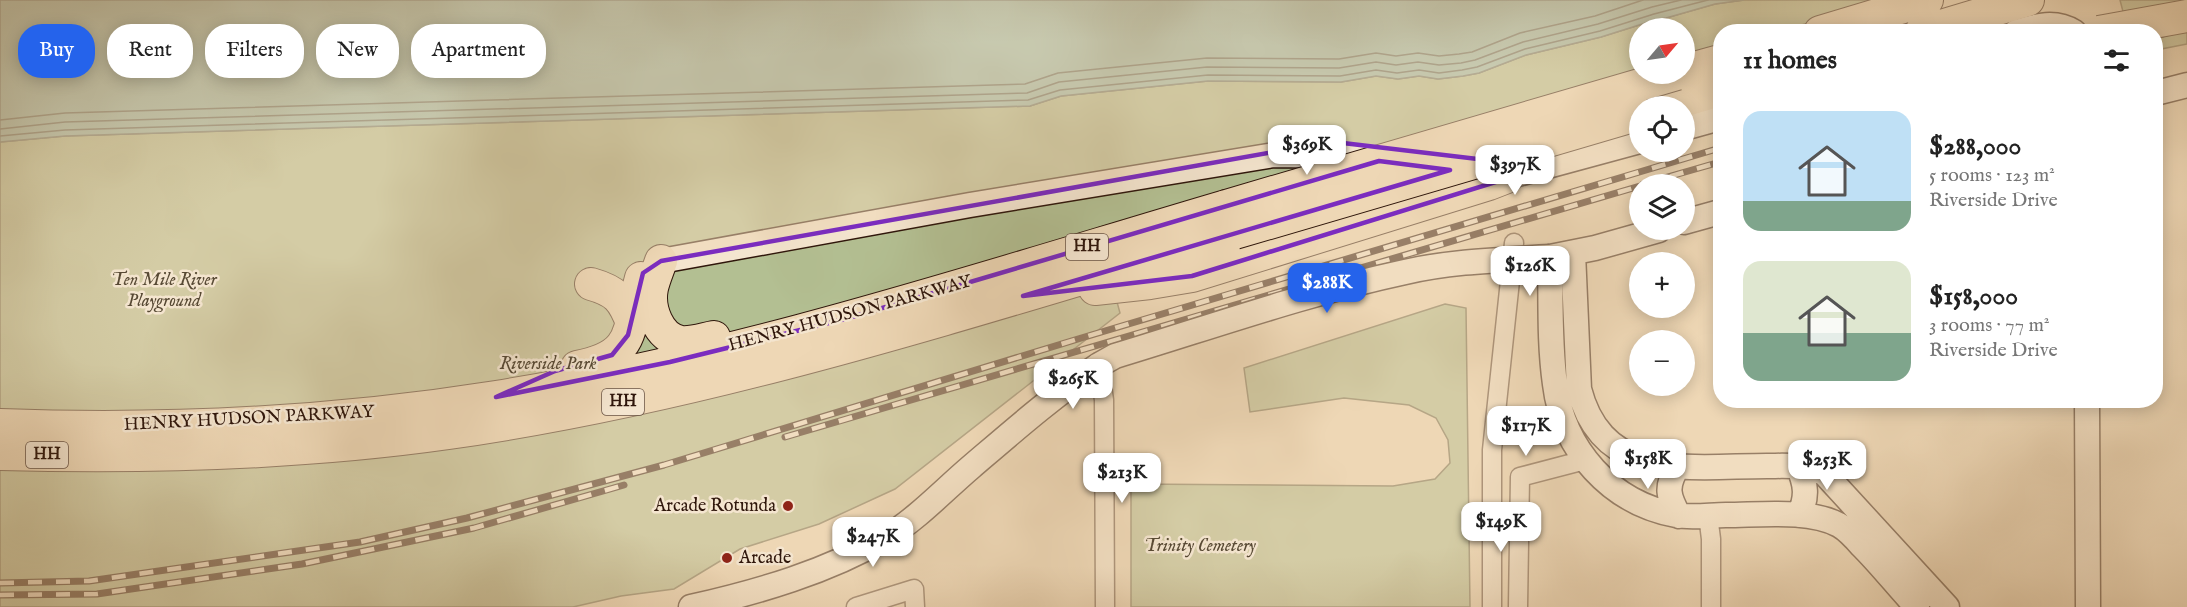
<!DOCTYPE html>
<meta charset="utf-8">
<style>
:root{--surface:#fff;--page:#f6f6f6;--text:#222;--muted:#767676;--accent:#2563eb}
body{margin:0;font-family:"IM FELL English",serif;background:var(--page);color:var(--text);height:100vh;display:flex;flex-direction:column;font-size:22px;white-space:nowrap}
*{box-sizing:border-box;margin:0}
p{font-size:20px;color:var(--muted)}
.icon{flex:none;width:33px;height:33px;fill:none;stroke:currentColor;stroke-width:2;stroke-linecap:round;stroke-linejoin:round}
.map{position:relative;flex:1;overflow:hidden}
.panel{position:absolute;left:1713px;top:24px;width:450px;height:384px;display:flex;flex-direction:column;background:var(--surface);border-radius:24px;box-shadow:0 3px 15px #0003}
.panel>*{flex:none}
.guide{position:absolute;left:18px;top:24px;width:570px;height:54px;display:flex;gap:12px}
.needle{width:39px;rotate:61deg}
.fabs{position:absolute;left:1629px;top:18px;display:grid;gap:12px}
.fabs a{display:grid;place-items:center;width:66px;height:66px;border-radius:50%;background:var(--surface);box-shadow:0 3px 15px #0003;font-size:30px}
.price{position:absolute;translate:-50% -51px;padding:0 14px;border-radius:12px;background:#fff;color:#222;font-size:20px;line-height:39px;filter:drop-shadow(0 2px 3px #0008)}
.price::after{content:'';position:absolute;left:50%;top:36px;width:18px;height:14px;margin-left:-9px;background:inherit;clip-path:polygon(0 0,100% 0,50% 100%)}
.price.on{background:var(--accent);color:#fff}
ul{padding:0;list-style:none}
li{display:flex;align-items:center;gap:18px;height:150px;padding:0 30px}
li span{display:grid;place-items:center;flex:none;width:168px;height:120px;border-radius:18px;color:#555}
li>.icon{margin-inline-start:auto}
span .icon{width:72px;height:72px;fill:#fffc;stroke-width:1}
li b{font-size:26px}
h2{display:flex;justify-content:space-between;align-items:center;height:72px;padding:0 30px;font-size:26px}
.pill{padding:0 21px;border-radius:24px;background:var(--surface);box-shadow:0 3px 15px #0003;font-size:21px;line-height:54px}
.pill.on{background:var(--accent);color:#fff}
.map>svg:first-child{display:block}
.green{fill:#b3bf92;stroke:#716a4e;stroke-width:1.5}
.water{fill:#99baac;stroke:#6f786c;stroke-width:1.5}
.lines{fill:none;stroke-linecap:round;stroke-linejoin:round}
.shore{stroke:#64685c;stroke-width:1.5}
.minor-casing{stroke:#5f4636;stroke-width:21}
.secondary-casing{stroke:#2f160b;stroke-width:27}
.motorway-casing{stroke:#2f160b;stroke-width:34}
.minor{stroke:#f4e5cf;stroke-width:18}
.secondary{stroke:#f4e5cf;stroke-width:24}
.motorway{stroke:#eed7b5;stroke-width:32}
.rail-casing{stroke:#2f160b;stroke-width:7}
.rail{stroke:#f4e5cf;stroke-width:4.5;stroke-dasharray:14;stroke-linecap:butt}
.secondary-bridge-casing{stroke:#2f160b;stroke-width:27;stroke-linecap:butt}
.motorway-bridge-casing{stroke:#2f160b;stroke-width:34;stroke-linecap:butt}
.secondary-bridge{stroke:#f4e5cf;stroke-width:24}
.motorway-bridge{stroke:#eed7b5;stroke-width:32}
.marked{fill:none;stroke:#7b2cbf;stroke-width:4.5;stroke-linejoin:round}
.poi-dot{fill:#8f2418;stroke:#f4e5cf;stroke-width:2}
.labels{text-anchor:middle;dominant-baseline:central;stroke-width:5;stroke-linejoin:round;paint-order:stroke}
.shield{fill:#f4e5cf;stroke:#6a5446;stroke-width:1.5}
.shield-label{font-size:16px;font-weight:bold;fill:#2f160b}
.park-label{font-size:18px;font-style:italic;fill:#574934;stroke:#f4e5cf}
.street-label{font-size:18px;fill:#2f160b;stroke:#f4e5cf}
.poi-label{font-size:18px;fill:#2f160b;stroke:#f4e5cf;text-anchor:end}
</style>
<div class="map">
<svg width="2187" height="607" viewBox="0 0 2187 607">
<rect width="100%" height="100%" fill="#eed7b5"/>
<filter id="stains"><feTurbulence type="fractalNoise" baseFrequency=".00333" numOctaves="4"/><feColorMatrix values="0 0 0 0 .2 0 0 0 0 .09 0 0 0 0 .02 0 0 0 .5 -.17"/></filter>
<radialGradient id="worn" r=".72"><stop offset=".6" stop-color="#630" stop-opacity="0"/><stop offset="1" stop-color="#630" stop-opacity=".3"/></radialGradient>
<path class="green" d="M1744,0h147l-111,31 -60,1v16l-35,11 -1,-31h-44l-1,43 -542,157 23,85 -225,176 -76,35 -79,25 -66,40 -53,7 -48,11h-573v-465l65,-6 965,-30 31,-10 147,-15 133,1 35,-6 22,3 21,-3 19,3 25,-3 16,-3 47,-18 75,-18 54,-17 11,-2 49,-14z
M2120,0h67v44l-31,6v-18l-28,-1z
M1445,304l21,4 4,299h-339v-123l262,2 42,-7 15,-16 -2,-23 -12,-22 -27,-13 -65,-7 -94,14 -6,-44z"/>
<path class="water" d="M0,0h1744l-29,4 -49,14 -11,2 -54,17 -75,18 -47,18 -16,3 -25,3 -19,-3 -21,3 -22,-3 -35,6 -133,-1 -147,15 -31,10 -965,30 -65,6z"/>
<g class="lines">
<path class="shore" d="M0,120l65,-7 960,-29 33,-11 149,-15 132,1 37,-6 20,3 22,-3 21,3 20,-2 13,-2 48,-19 75,-17 48,-16
M0,129l65,-7 962,-29 32,-11 148,-15 132,1 37,-6 20,3 22,-3 21,3 22,-2 14,-3 48,-18 75,-18 54,-17 29,-7
M0,136l65,-6 963,-30 32,-10 148,-15 132,1 36,-6 21,3 22,-3 20,3 23,-3 15,-3 48,-18 75,-18 54,-17 54,-14"/>
<g class="minor-casing">
<path id="minor" d="M1099,365l5,35 1,207
M1708,515l3,24v68
M856,607l58,-18 1,18
M1492,607v-157l22,-207
M1518,607l2,-130 65,-17"/>
</g>
<g class="secondary-casing">
<path id="secondary" d="M2016,32c20,-6 39,-12 58,0
M2156,93l31,-8
M1684,128l36,-10
M1490,175l17,2 133,-36
M1684,222l36,-10
M1659,230l-64,18 -45,9c1,42 -1,85 5,127 8,66 56,119 121,131 15,3 34,0 50,0 33,0 83,-6 113,10 9,5 16,13 23,21 20,20 36,41 55,61
M1573,253l6,136c24,94 112,77 188,77 19,0 41,-2 58,8l122,133
M661,261l309,-56 304,-50 68,1 30,4
M2087,400l1,207
M1678,466c-13,21 -10,30 1,50
M1798,466c8,18 10,31 1,49
M691,607c67,-15 136,-35 196,-70 31,-19 57,-47 84,-70 41,-35 83,-72 128,-102"/>
</g>
<g class="motorway-casing">
<path id="motorway" d="M1820,32l107,-32
M1921,32l107,-32
M1684,71l36,-10
M1666,106l54,-16
M661,261c-3,9 -7,18 -9,27 -4,20 6,50 29,54 11,1 22,-3 33,-5
M591,284c25,7 32,15 41,39
M1095,289l55,-6 42,-7 297,-92 18,-7
M577,367c62,-12 50,-39 64,-89
M0,425c166,6 332,-2 496,-28 249,-40 489,-120 730,-191
M0,454c150,4 301,0 449,-21 268,-38 527,-124 786,-200"/>
</g>
<use href="#minor" class="minor"/>
<use href="#secondary" class="secondary"/>
<use href="#motorway" class="motorway"/>
<g class="rail-casing">
<path id="rail" d="M2122,32l65,-19
M2156,36l31,-9
M1643,184l77,-22
M785,437l855,-251
M0,583l89,-2 271,-39 107,-24 197,-53 414,-126 642,-191
M0,595l97,-1 205,-30 172,-36 150,-43"/>
</g>
<use href="#rail" class="rail"/>
<g class="secondary-bridge-casing">
<path id="secondary-bridge" d="M1099,365l16,-9c96,-29 192,-63 290,-84 47,-11 97,-12 145,-15"/>
</g>
<g class="motorway-bridge-casing">
<path id="motorway-bridge" d="M2099,32l88,-16
M1226,206l451,-132
M1235,233l405,-119"/>
</g>
<use href="#secondary-bridge" class="secondary-bridge"/>
<use href="#motorway-bridge" class="motorway-bridge"/>
</g>
<path d="M0 0H2187V607H0ZM1343,143l201,24 -352,109 -169,20 427,-126 -71,-9 -534,158 -175,43 -174,35 59,-26 57,-16 16,-20 15,-62 18,-12 652,-116z" fill="#eed7b5" fill-opacity=".55" fill-rule="evenodd"/>
<path class="marked" d="M1343,143l201,24 -352,109 -169,20 427,-126 -71,-9 -534,158 -175,43 -174,35 59,-26 57,-16 16,-20 15,-62 18,-12 652,-116z"/>
<g class="poi-dot">
<circle cx="788" cy="506" r="6"/>
<circle cx="727" cy="558" r="6"/>
</g>
<g class="labels">
<g class="shield">
<rect x="1066" y="234" width="42" height="26" rx="4.5"/>
<rect x="602" y="389" width="42" height="26" rx="4.5"/>
<rect x="26" y="442" width="42" height="26" rx="4.5"/>
</g>
<g class="shield-label">
<text x="1087" y="247">HH</text>
<text x="623" y="402">HH</text>
<text x="47" y="455">HH</text>
</g>
<g class="park-label">
<text x="164" y="280">Ten Mile River<tspan x="164" dy="21">Playground</tspan></text>
<text x="548" y="364">Riverside Park</text>
<text x="1200" y="546">Trinity Cemetery</text>
</g>
<g class="street-label">
<text transform="translate(850 314) rotate(-15)">HENRY HUDSON PARKWAY</text>
<text transform="translate(249 419) rotate(-3)">HENRY HUDSON PARKWAY</text>
</g>
<g class="poi-label">
<text x="776" y="506">Arcade Rotunda</text>
<text x="739" y="558" text-anchor="start">Arcade</text>
</g>
</g>
<rect width="100%" height="100%" filter="url(#stains)"/>
<rect width="100%" height="100%" fill="url(#worn)"/>
</svg>
<div class="fabs">
<a><svg class="needle" viewBox="-14 -14 28 28"><path d="M0-13l5 13h-10z" fill="#e53935"/><path d="M0 13l5-13h-10z" fill="#767676"/></svg></a>
<a><svg class="icon" aria-label="locate" viewBox="0 0 24 24"><circle cx="12" cy="12" r="6"/><path d="M12 2v4M12 18v4M2 12h4M18 12h4"/></svg></a>
<a><svg class="icon" aria-label="layers" viewBox="0 0 24 24"><path d="M12 4l9 5-9 5-9-5zM3 14l9 5 9-5"/></svg></a>
<a>+</a>
<a>−</a>
</div>
<b class="price" style="left:1307px;top:176px">$369K</b>
<b class="price" style="left:1515px;top:196px">$397K</b>
<b class="price" style="left:1530px;top:297px">$126K</b>
<b class="price on" style="left:1327px;top:314px">$288K</b>
<b class="price" style="left:1073px;top:410px">$265K</b>
<b class="price" style="left:1526px;top:457px">$117K</b>
<b class="price" style="left:1648px;top:490px">$158K</b>
<b class="price" style="left:1827px;top:491px">$253K</b>
<b class="price" style="left:1122px;top:504px">$213K</b>
<b class="price" style="left:1501px;top:553px">$149K</b>
<b class="price" style="left:873px;top:568px">$247K</b>
<div class="guide">
<a class="pill on">Buy</a>
<a class="pill">Rent</a>
<a class="pill">Filters</a>
<a class="pill">New</a>
<a class="pill">Apartment</a>
</div>
<section class="panel">
<h2>11 homes<svg class="icon" aria-label="filters" viewBox="0 0 24 24"><path d="M4 7h16M4 17h16"/><circle cx="9" cy="7" r="2"/><circle cx="15" cy="17" r="2"/></svg></h2>
<ul>
<li><span style="background:linear-gradient(#bfe0f5 75%,#7fa58c 0)"><svg class="icon" aria-label="home" viewBox="0 0 24 24"><path d="M3 11l9-7 9 7M6 9v11h12V9"/></svg></span><div><b>$288,000</b><p>5 rooms · 123 m²</p><p>Riverside Drive</p></div></li>
<li><span style="background:linear-gradient(#dfe7d0 60%,#7fa58c 0)"><svg class="icon" aria-label="home" viewBox="0 0 24 24"><path d="M3 11l9-7 9 7M6 9v11h12V9"/></svg></span><div><b>$158,000</b><p>3 rooms · 77 m²</p><p>Riverside Drive</p></div></li>
</ul>
</section>
</div>
